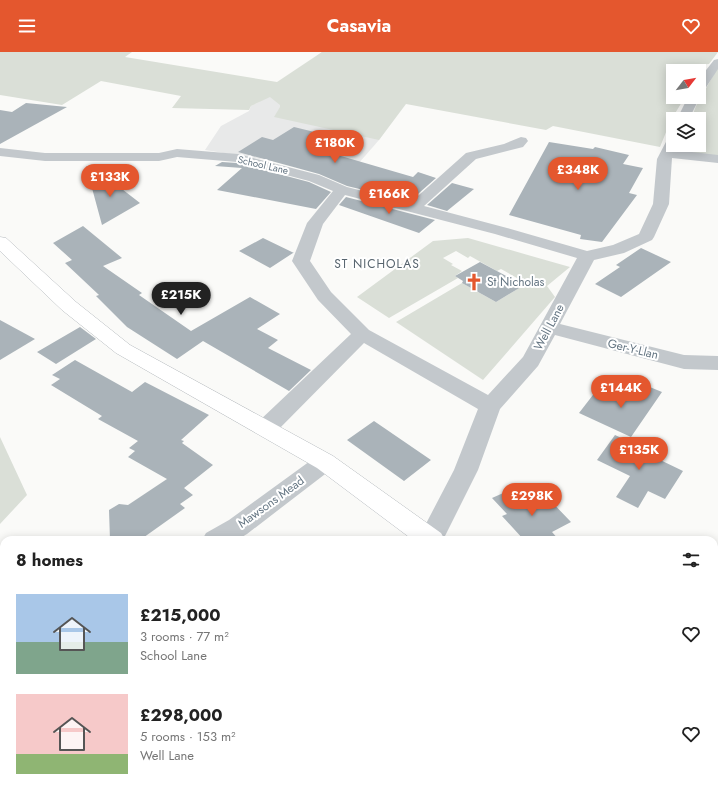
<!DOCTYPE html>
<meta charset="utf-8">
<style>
:root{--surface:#fff;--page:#f6f6f6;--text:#222;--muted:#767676;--accent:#e4572e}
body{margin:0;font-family:Jost,sans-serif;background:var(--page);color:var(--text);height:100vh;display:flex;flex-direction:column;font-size:15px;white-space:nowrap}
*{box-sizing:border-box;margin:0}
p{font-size:13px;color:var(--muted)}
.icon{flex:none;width:22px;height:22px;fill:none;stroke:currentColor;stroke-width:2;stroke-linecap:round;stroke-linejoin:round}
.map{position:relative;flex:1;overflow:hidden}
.details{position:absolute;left:0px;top:484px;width:718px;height:256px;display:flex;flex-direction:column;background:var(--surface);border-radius:12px 12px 0 0;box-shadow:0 2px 10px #0003}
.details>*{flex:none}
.needle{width:26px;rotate:59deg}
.controls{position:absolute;left:666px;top:12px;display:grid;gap:8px}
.controls a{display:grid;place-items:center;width:40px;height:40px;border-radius:0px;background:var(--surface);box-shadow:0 2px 10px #0003;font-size:20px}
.price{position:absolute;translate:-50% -34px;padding:0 9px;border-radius:14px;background:var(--accent);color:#fff;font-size:13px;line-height:26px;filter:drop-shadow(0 1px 2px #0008)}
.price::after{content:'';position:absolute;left:50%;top:24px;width:12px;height:9px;margin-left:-6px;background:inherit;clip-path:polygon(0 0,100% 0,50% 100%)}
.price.on{background:#222;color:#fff}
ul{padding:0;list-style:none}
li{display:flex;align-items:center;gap:12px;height:100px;padding:0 16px}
li span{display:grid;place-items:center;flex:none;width:112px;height:80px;border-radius:0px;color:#555}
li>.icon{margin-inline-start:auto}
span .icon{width:48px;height:48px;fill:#fffc;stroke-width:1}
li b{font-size:17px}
h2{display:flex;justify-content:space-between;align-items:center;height:48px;padding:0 16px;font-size:17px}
header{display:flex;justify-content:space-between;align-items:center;height:52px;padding:0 16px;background:var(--accent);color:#fff;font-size:18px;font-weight:700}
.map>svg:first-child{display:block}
.built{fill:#e8e9e9}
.green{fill:#dadfd7}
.building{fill:#aab3b9}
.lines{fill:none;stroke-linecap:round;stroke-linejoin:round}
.major-casing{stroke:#b5babe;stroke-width:1}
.minor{fill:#c3c8cc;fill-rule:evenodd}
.major{fill:#fff;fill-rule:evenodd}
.labels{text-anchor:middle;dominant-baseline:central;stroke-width:4;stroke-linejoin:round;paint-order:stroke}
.far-street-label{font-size:10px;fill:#657683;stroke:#fff}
.far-quarter-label{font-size:12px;letter-spacing:1px;fill:#57646e;stroke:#fff}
.poi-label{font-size:12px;fill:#657683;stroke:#fff;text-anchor:start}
.street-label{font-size:12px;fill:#657683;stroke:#fff}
</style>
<header><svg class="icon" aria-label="menu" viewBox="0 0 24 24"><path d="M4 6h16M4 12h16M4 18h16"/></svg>Casavia<svg class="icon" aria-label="heart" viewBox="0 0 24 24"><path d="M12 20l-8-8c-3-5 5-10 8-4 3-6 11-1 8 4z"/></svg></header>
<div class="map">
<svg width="718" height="740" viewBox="0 0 718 740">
<rect width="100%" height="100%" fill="#fafaf8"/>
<path class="built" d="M322,0h114l-31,52 -26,36 -21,24 -92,-8 -6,3 -55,-9 16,-24 28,-15 2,-5 8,-4z"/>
<path class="green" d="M0,0h132l-7,5 152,25 45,-30h396l-9,12 -11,1 3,6 -2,4v-4h-26v26h12l-14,23 -11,27 -107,-21 -7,4 -140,-26 -27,36 -105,-23 6,-10v-2l-10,-8 -19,9 -2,4 -77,-2 9,-12 -80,-15 -39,24 -62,-10z
M718,15v90l-39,-7 2,-5h18v-26h-8l5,-13z
M468,186l102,29 -23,19 8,11 -72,83 -87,-58 66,-39 34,19 25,-15 -9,-6 5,-3 -16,-9 -4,2 -27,-15 -2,2 -12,-7 -13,7 10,6 -2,1 11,6 -7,5 3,2 -69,40 -32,-21 76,-56z
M0,385l27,58 -27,29z
M0,636l4,6v94h58l2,4h-64z"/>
<path class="building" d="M26,51l41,4 -67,37v-34l12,2z
M294,75l41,10 -12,9 16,4 -5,4 79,23 5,-5 18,6 -26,23 -63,-15 -28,-12 -81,-22 24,-15 11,3z
M549,90l44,7 2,-2 34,8 -6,9 20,4 -14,25 8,2 -35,47 -22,-3 1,-4 -72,-20z
M222,110l15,1 72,19 22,10 -15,17 -99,-19 25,-22 -27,-2z
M86,114l20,15 3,-2 31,24 -38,22z
M452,131l22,6 -27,22 -20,-6z
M346,145l89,23 -16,13 -80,-28z
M83,174l39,32 -19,8 39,27 -3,2 52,36 59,-34 30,17 -23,15 21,11 -10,8 43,22 -22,21 -86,-50 -26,18 -50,-32 -31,-31 3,-1 -34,-32 7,-3 -19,-17z
M263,186l31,15h-1l-23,15 -31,-17z
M641,196l30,14 -50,35 -26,-13 25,-17 -4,-2z
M480,210l34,18 -2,1 9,6 -25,15 -34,-19 1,-2 -8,-5z
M0,268l35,19 -35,21z
M80,275l16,12 -40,25 -19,-12z
M75,308l57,32 13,-10 64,33 -28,25 3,1 -2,2 31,22 -29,23 9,7 -13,9 5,4 -45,32h-30l-1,-30 10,-6 9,1 39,-26 -39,-22 7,-6 -6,-3 9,-7 -40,-22 4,-3 -51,-31 9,-6 -8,-4z
M640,331l22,9 -31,45 -52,-24 17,-22 6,2 3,-3 23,9z
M374,369l57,39 -27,21 -57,-41z
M615,383l41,19 -2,3 29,14 -18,28 -17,-8 -10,17 -22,-11 14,-21 -33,-16z
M512,437l15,16 19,-9 25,26 -19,10 7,8h-35l-22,-24 5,-2 -15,-16z"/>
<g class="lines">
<g class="major-casing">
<path id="major" d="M0,185l6,1 70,64 54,43 203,111 108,77 4,7h-32l-96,-72 -201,-115 -54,-43 -62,-59z
M714,700l4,1v34l-4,-1z"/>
</g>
<path class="minor" d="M718,7v10l-15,23 -4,1v-14l15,-19z
M699,43l1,2 -11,22h-12l11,-22h11z
M521,85l5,1 2,3 -5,6 -47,12 -52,47 83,22 80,23 26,-6 26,-11 14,-30 4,-45 11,-21 5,-1v8h5l-3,5 43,5v8l-46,-5 -3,46 -15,33 -2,3 -28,13 -30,7 -34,64 124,31 34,1v14l-34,-1 -129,-34 -17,31 -38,43 -22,61 -35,70 -25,-1 36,-69 24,-61 -114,-66 -90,91 -8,2 -8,-2 -3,-6 3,-6 93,-88 -33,-34 -26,-39 15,-38 26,-32 -24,-10 -72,-19 -60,-5 -18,4h-114l-45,-5v-8l45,5h114l18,-4 61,5 81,21 28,12 63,16 56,-50 38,-9zM345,143l150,39 82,24 -54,99 -35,38 -119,-65 -38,-38 -21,-31 13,-37z
M325,401l8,3 4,6 -4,6 -86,66 -10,6h-35l4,-7 23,-13 88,-64z
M510,736h35l-2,4h-35z"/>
<use href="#major" class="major"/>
</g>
<defs>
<g id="church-bare" transform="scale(1.38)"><path d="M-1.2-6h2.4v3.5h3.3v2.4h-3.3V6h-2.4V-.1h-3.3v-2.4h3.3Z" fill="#e4572e" stroke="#fff" stroke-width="2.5" paint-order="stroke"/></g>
</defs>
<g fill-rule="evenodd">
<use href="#church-bare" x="474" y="230"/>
</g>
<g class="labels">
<g class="far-street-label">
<text transform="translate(263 113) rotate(13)">School Lane</text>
</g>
<g class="far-quarter-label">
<text x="377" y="212">ST NICHOLAS</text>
</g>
<g class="poi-label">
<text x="487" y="230">St Nicholas</text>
</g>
<g class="street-label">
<text transform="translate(549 275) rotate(-62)">Well Lane</text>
<text transform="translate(633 297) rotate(14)">Ger-Y-Llan</text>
<text transform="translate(271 450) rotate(-36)">Mawsons Mead</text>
</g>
</g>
</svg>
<div class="controls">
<a><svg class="needle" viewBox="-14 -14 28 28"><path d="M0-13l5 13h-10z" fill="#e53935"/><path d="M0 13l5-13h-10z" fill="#767676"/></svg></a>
<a><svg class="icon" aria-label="layers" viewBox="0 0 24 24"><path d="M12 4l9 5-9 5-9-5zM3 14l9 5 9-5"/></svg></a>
</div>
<b class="price" style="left:335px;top:112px">£180K</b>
<b class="price" style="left:578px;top:139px">£348K</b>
<b class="price" style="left:110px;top:146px">£133K</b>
<b class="price" style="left:389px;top:163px">£166K</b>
<b class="price on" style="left:181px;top:264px">£215K</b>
<b class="price" style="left:621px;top:357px">£144K</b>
<b class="price" style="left:639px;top:419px">£135K</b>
<b class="price" style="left:532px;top:465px">£298K</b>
<section class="details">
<h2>8 homes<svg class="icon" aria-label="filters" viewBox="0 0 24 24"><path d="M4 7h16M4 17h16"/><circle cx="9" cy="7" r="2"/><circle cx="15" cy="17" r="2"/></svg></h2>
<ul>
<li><span style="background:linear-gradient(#a9c7e8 60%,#7fa58c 0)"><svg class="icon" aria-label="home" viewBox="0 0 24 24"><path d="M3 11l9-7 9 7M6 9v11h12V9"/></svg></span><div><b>£215,000</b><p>3 rooms · 77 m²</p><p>School Lane</p></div><svg class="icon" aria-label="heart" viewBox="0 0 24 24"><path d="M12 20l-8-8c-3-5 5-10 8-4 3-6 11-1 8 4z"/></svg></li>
<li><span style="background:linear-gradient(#f6c9c9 75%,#8fb573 0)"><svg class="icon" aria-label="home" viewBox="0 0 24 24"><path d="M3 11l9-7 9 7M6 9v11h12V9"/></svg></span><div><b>£298,000</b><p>5 rooms · 153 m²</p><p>Well Lane</p></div><svg class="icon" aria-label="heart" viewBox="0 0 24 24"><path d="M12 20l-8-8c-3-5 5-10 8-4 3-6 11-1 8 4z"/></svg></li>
</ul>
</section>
</div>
